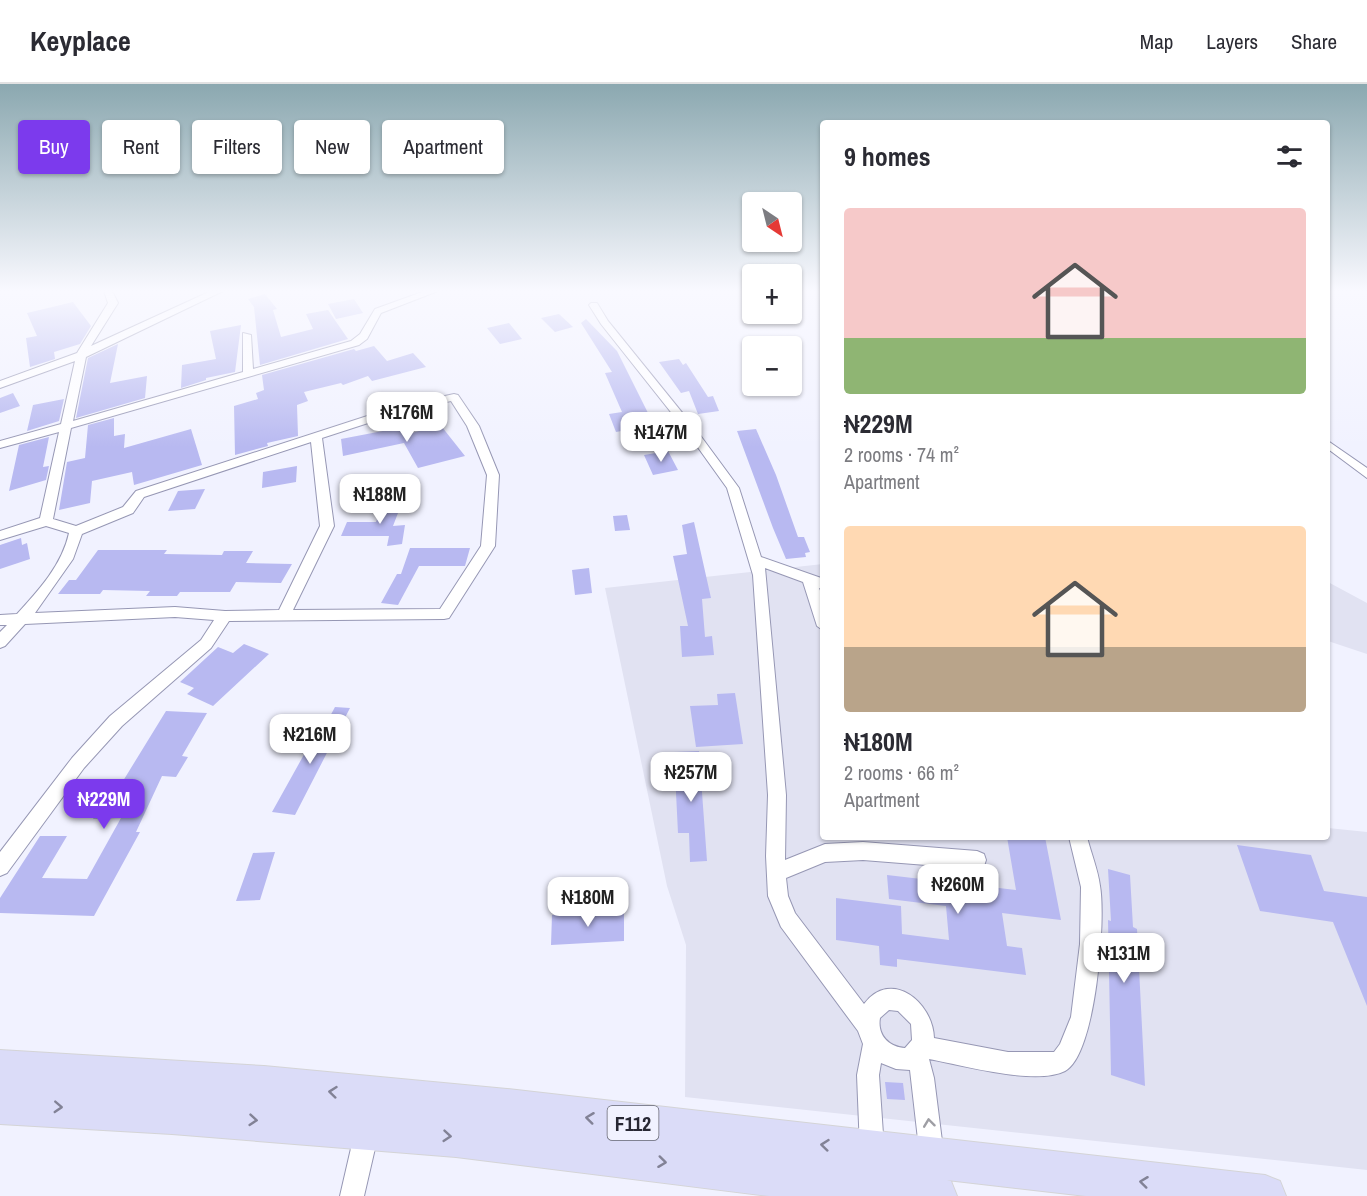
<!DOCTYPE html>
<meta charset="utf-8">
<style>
:root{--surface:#fff;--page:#f2f2f3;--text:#2b2b33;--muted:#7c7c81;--line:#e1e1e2;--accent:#7c3aed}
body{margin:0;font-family:"Archivo Narrow",sans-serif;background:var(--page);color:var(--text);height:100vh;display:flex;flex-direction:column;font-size:22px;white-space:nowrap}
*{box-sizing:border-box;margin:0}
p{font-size:20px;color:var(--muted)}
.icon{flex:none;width:33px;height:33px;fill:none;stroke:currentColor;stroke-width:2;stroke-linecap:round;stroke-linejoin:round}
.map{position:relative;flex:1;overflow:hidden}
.details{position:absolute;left:820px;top:36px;width:510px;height:720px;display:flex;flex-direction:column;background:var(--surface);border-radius:6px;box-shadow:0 2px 4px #0004}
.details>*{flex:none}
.banner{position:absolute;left:18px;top:36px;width:570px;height:54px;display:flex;gap:12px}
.needle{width:39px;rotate:145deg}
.fabs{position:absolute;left:742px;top:108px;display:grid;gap:12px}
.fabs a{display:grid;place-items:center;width:60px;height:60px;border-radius:6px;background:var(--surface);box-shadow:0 2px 4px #0004;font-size:30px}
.price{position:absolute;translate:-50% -51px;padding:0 14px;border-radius:12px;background:#fff;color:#222;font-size:20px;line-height:39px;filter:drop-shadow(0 2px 3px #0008)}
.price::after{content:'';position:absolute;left:50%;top:36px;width:18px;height:14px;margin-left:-9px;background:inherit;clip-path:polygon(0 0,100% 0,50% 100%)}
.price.current{background:var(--accent);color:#fff}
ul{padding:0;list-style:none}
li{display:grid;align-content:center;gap:12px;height:318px;padding:0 24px}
li span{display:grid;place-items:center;height:186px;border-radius:6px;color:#555}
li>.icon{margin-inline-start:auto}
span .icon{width:108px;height:108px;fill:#fffc;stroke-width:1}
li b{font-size:26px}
h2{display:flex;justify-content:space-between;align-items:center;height:72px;padding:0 24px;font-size:26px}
.pill{padding:0 21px;border-radius:6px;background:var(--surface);box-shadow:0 2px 4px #0004;font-size:21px;line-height:54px}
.pill.current{background:var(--accent);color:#fff}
header{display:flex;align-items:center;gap:36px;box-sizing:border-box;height:84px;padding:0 30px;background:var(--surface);border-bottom:2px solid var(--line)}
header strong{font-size:28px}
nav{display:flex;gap:33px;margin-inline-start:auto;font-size:21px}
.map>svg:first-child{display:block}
.built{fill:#e1e2f2}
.building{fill:#b8b9f1}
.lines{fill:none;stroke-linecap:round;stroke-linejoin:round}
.street-casing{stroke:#9697b4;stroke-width:2}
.primary-casing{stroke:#d4d4d6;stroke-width:2}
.street{fill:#fff;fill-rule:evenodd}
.primary{fill:#dbdcf8;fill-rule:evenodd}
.oneway{stroke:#828296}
.oneway2{stroke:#9e9ea4}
.labels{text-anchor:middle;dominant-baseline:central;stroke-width:4.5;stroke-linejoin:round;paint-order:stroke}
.shield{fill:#f1f2ff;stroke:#646571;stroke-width:1.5}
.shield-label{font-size:20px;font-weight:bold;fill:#282834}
</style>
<header>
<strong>Keyplace</strong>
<nav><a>Map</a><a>Layers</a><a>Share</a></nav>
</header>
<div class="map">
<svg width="1367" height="1112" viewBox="0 0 1367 1112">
<rect width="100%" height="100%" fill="#f1f2ff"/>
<path class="built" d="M823,480l1,273h504v-9l39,4v338l-682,-73 1,-152 -19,-59 -62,-298z
M1328,498l39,21v51l-39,-13z"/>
<path class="building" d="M265,210l12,15 -4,1 8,27 32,-8 -7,-15 22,-4 20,29 -88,26 -6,-58 -6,-8z
M354,215l9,14 -27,6 -8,-15z
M73,218l18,24 -11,18 -26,8 1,7 -25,8 -4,-29 11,-2 -10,-23z
M559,230l14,13 -18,5 -14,-14z
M586,235l31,32 37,74 -38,7 -7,-18 13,-2 -17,-39 7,-1 -31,-49z
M509,239l13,16 -22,5 -13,-16z
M241,241l-6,47 -29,6v2l-25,8 1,-23 34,-6 -6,-28z
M118,260l-8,39 37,-7 -2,22 -69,20 12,-60z
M374,262l13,15 26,-8 13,14 -54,14 -4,-5 -25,9 -2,-2 -37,9 4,9 -11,4 1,31 -31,7 1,3 -33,9 -1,-49 24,-7 -2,-6 8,-3 -2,-15 92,-26 2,2z
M679,275l4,6 3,-2 22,34 5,-1 6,15 -21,3 -9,-23 -8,2 -22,-31z
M13,309l7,13 -20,7v-15z
M64,315l-5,22 -32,10 6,-26z
M396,332l13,18 26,-8 3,3 4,-2 23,29 -47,12 -14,-25 -61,13 -2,-17 47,-9 -7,-9z
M114,334v18l11,-2 -1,14 67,-19 11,36 -68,20 -2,-13 -40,9 -2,22 -31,7 8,-48 18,-4 3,-33z
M756,345l20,46 22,62h6l6,15 -5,1 1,4 -20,2 -13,-31 -36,-97z
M49,353l-6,30 6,-1 -3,14 -37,11 10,-46z
M668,367l10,19 -25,5 -9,-20z
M297,382l-1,16 -34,6 1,-16z
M205,405l-10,20 -27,2 10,-20z
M385,416h18l-10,26 12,-1 -3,19 -15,2 2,-10h-48l6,-14h29z
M627,431l3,15 -15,1 -2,-15z
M694,438l17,76 -9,1 3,38 7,-1 2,19 -32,2 -2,-31h8l-15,-70 14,-2 -5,-29z
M21,454l1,7 5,-2 3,16 -30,10v-24z
M410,464h60l-5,18h-46l-21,39 -17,-2 16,-29h4z
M98,466h69l-3,4 58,1 2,-4h29l-7,12 46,1 -11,19 -45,-1 -6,10h-50l-3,4h-31l4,-5 -47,-1 -3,4h-42l11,-14h7z
M589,484l3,25 -17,2 -3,-25z
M244,560l25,10 -56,52 -26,-12 7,-6 -14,-6 38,-35 15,6z
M735,609l8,51 -47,3 -6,-41 28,-1 -1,-11z
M335,623l15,1 -55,107 -23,-3 44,-79h5z
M166,627l41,2 -25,43 6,1 -12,20 -14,-1 -26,56h4l-46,84 -94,-3v-15l40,-62h27l-25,42 45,1 34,-61 -28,1 13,-25h9z
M699,667l8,110 -17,1 -1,-29h-11l-4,-81z
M1007,753h38l16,83 -59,-7 5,33 15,2 4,27 -129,-16v8l-17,-2 -1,-19 -43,-6v-42l65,8 1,28 47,6 -3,-34 -57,-7 -2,-24 129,15z
M1237,761l74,10 13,36 43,6v109l-34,-84 -73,-11z
M275,768l-15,48 -24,1 17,-48z
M1108,785l22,6 3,52 4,2 8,157 -34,-11 -3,-155 3,1z
M624,827v30l-73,4 1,-30z
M885,998l18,1 2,17 -18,-1z"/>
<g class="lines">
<g class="street-casing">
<path id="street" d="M104,207h8l6,12 -27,43 120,-55h12l-137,66 -13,64 170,-49v-39l8,2 2,34 98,-28 9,-7 15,-25 50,-18h13l-57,22 -14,26 -8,6 -288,83 -18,91 23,7 47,-19 13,-16 259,-84 59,-13 4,1 21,31 20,49 -4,71 -46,72 -5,1 -215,2 -18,27 -89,78 -38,42 -77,105 -7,3v-24l72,-94 38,-42 91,-76 13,-20 -39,-3 -150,7 -20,22 -5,2v-16l7,-7h-7v-10l17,-1c22,-24 45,-49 52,-81l-23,-7 -46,14v-9l40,-13 19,-86 -59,16v-7l61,-17 14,-63 -75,27v-7l77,-28 31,-50zM451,317l16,25 20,49 -6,71 -41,63 -147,1 41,-84 -12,-88 80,-26zM311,358l9,84 -41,84 -54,1 -50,-4 -140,6 38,-54 9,-25 51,-21 11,-16z
M591,219h6l11,18 89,110 42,57 22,69 63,22v10l-5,-1 5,13v30l-7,-5 -14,-44 -38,-14 21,227 -1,65 40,-16 38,-2 114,9 7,3 2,6 -2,6 -7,3 -114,-9 -38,2 -39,16 2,18 7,17 69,91c27,-36 69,-2 70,34l74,14h46l6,-8 11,-27 9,-73 1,-57 -12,-50h18c4,16 11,33 13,49 6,33 -4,169 -35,185 -29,15 -104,-6 -136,-12l5,19 10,79 -4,8 -8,4 -8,-4 -4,-8 -10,-87 -14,-1 -15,-6 -2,12 5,74 -4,8 -8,4 -8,-4 -4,-8 -3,-74 6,-31 -5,-13 -77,-104 -13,-31 -2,-40 2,-61 -15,-220 -26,-87 -38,-53 -88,-111 -12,-19zM889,926l9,1 13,13 1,16 -7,8c-16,-1 -28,-13 -25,-30z
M1328,357l39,27v10l-39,-29z
M367,1035l8,4 4,8 -15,65h-24l15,-65 4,-8z"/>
</g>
<g class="primary-casing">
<path id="primary" d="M0,966l264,16 243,23 758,86 15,6 6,15h-200l-139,-16 4,1 6,15h-188l-313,-39 -284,-23 -172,-10z"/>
</g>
<use href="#street" class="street"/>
<use href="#primary" class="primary"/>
</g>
<defs><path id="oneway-chevron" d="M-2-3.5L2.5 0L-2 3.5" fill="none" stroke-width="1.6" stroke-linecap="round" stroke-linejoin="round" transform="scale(1.5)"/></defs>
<g class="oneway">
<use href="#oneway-chevron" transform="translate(333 1008) rotate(-174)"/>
<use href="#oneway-chevron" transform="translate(58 1023) rotate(3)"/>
<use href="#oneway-chevron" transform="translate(590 1034) rotate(-173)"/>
<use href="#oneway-chevron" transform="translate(253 1036) rotate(5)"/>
<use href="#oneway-chevron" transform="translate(447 1052) rotate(5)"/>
<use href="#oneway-chevron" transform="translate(825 1061) rotate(-174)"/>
<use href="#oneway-chevron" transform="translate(662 1078) rotate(7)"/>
<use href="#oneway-chevron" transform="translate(1144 1098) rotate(-173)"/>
</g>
<use class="oneway2" href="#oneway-chevron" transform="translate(929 1039) rotate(-97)"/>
<linearGradient id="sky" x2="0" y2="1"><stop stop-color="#8ba8b0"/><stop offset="0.57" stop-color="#f9f9ff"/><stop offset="1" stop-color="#f9f9ff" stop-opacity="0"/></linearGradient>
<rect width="1367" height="363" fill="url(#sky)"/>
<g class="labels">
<rect class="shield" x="607.5" y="1022" width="51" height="34" rx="4.5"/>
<g class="shield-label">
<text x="633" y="1039">F112</text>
</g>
</g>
</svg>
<div class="fabs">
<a><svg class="needle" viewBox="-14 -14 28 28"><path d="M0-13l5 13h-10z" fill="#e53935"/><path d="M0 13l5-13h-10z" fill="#7c7c81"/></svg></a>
<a>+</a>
<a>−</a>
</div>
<b class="price" style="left:407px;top:359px">₦176M</b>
<b class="price" style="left:661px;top:379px">₦147M</b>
<b class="price" style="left:380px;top:441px">₦188M</b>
<b class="price" style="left:310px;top:681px">₦216M</b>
<b class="price" style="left:691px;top:719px">₦257M</b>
<b class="price current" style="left:104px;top:746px">₦229M</b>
<b class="price" style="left:958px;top:831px">₦260M</b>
<b class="price" style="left:588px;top:844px">₦180M</b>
<b class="price" style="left:1124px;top:900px">₦131M</b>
<div class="banner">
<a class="pill current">Buy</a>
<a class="pill">Rent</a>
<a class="pill">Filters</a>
<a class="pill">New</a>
<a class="pill">Apartment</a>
</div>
<section class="details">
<h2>9 homes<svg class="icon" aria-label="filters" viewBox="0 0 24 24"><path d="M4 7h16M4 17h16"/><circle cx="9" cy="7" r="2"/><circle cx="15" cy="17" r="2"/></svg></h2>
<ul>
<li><span style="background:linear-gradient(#f6c9c9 70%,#8fb573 0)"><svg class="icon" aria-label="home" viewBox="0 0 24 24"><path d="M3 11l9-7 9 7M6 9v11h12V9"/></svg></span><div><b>₦229M</b><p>2 rooms · 74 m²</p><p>Apartment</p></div></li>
<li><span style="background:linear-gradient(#ffd9b3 65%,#b9a48a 0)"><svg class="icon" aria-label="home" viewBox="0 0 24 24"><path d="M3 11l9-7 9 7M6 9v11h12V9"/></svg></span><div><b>₦180M</b><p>2 rooms · 66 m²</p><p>Apartment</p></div></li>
</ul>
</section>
</div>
